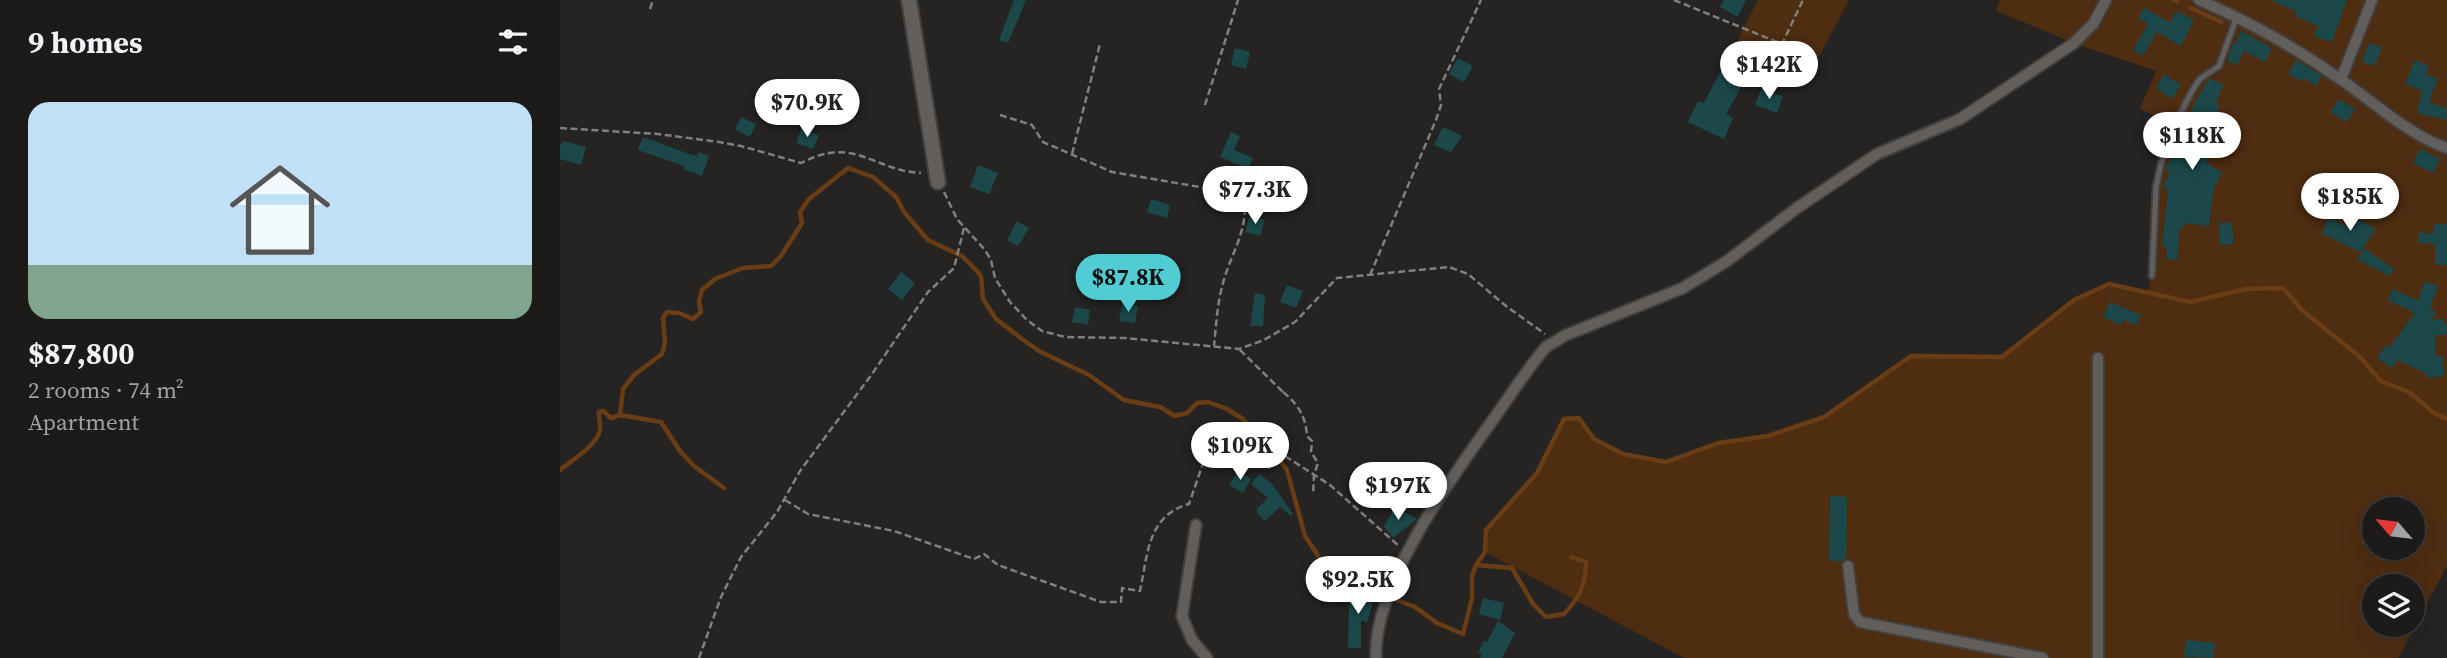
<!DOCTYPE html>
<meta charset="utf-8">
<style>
:root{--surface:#1c1b1a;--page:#252423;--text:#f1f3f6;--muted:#a0a1a2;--line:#3a3939;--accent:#51ccd3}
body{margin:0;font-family:"Source Serif 4",serif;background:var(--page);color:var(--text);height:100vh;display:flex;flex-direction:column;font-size:26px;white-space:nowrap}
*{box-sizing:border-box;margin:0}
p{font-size:23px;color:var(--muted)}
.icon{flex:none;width:38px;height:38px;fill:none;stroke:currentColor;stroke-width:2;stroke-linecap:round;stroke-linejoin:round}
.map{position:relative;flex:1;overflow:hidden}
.sheet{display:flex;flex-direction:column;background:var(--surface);width:560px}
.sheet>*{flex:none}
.needle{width:46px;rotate:298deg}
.controls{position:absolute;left:1802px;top:497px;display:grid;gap:14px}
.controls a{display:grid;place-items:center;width:63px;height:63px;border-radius:50%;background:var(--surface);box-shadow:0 7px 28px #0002,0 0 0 2px var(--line);font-size:35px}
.price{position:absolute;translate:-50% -60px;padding:0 16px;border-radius:24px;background:#fff;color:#222;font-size:23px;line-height:46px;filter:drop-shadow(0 2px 4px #0008)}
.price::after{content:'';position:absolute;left:50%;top:42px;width:21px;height:16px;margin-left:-10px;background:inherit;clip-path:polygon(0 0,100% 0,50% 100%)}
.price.on{background:var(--accent);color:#111}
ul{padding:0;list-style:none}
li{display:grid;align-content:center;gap:14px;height:371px;padding:0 28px}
li span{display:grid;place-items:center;height:217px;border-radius:21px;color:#555}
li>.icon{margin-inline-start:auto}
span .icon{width:126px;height:126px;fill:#fffc;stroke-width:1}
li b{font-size:30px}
h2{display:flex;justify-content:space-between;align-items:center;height:84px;padding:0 28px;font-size:30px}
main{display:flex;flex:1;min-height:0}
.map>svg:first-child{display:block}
.green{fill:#4e2d11;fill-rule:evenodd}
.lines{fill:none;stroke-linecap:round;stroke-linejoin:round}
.stream{stroke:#6a3d15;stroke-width:4.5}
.building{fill:#1b494b}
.service-casing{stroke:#42403f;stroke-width:9}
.minor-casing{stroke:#42403f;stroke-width:14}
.tertiary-casing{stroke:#42403f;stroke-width:18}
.path{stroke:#82807e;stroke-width:2.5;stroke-dasharray:7 3.5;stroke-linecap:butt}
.service{stroke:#615e5c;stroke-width:5}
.minor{stroke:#615e5c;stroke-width:10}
.tertiary{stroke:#615e5c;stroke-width:14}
</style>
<main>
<section class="sheet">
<h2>9 homes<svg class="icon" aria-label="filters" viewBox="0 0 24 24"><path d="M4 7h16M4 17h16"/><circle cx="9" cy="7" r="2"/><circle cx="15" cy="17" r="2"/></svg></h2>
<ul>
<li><span style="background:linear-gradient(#bfe0f5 75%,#7fa58c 0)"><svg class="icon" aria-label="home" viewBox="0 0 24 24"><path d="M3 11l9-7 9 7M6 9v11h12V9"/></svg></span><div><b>$87,800</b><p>2 rooms · 74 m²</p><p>Apartment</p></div></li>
</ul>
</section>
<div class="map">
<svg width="1887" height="658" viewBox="0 0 1887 658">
<rect width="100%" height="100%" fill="#262422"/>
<path class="green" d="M1198,0h91l-30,57 -37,-12 -18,39 -42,-14z
M1440,0h447v566l-49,92h-714l-199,-106 1,-22 51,-57 27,-54 15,-1 15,21 29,15 43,8 52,-19 50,-7 56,-19 87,-61 91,1 72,-57 35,-16 39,8 4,-16 4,-90 18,-59 -34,-19 16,-37 -82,-28 -78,-32zM1815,509h38v39h-38zM1815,586h38v39h-38z"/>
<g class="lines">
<path class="stream" d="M1614,0l3,1
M1631,8l30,14
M60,415l41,7 19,29 14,15 30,22
M0,470c12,-10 38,-25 40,-41 1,-6 -2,-11 -1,-17l4,-1 8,7 9,-3 3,-26 11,-14 28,-21 3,-12 -2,-24 4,-6 12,1 14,6 8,-7 -2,-11 3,-11 13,-11 28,-11 28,-2 10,-10 21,-33 -2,-11 9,-13 39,-31 25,9 23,20 8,15 24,28 34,16 14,14 5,6 2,23 13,20 26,20 17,12 50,24 35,25 36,7 15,9 12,-3 10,-10 11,-1 19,7 16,10 26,27 18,24 18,66 26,39 84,32 22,16 26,11 9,-36v-22l4,-11 36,3 21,36 13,13 18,-3c15,-16 22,-29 22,-52l-15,-5
M916,565l9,-13 1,-22 51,-57 27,-54 15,-1 15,21 29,15 43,8 52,-19 50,-7 56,-19 87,-61 91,1 72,-57 35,-16 81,18 56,-13 37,-1 20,23 57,46 21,24 28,11 25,21 13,6"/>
</g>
<path class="building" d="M454,0h12l-18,43 -9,-3z
M1164,0h22l-8,17 -18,-10z
M1711,0h76l-15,42 -18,-6 4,-10 -23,-10 2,-4z
M1584,8l26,15 6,-12 18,9 -13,26 -24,-14 -14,24 -10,-6 15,-26 -10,-6z
M1681,31l31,17 -7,14 -21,-11 -7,14 -10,-5 6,-16 2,1z
M1809,43l13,4 -7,19 -13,-4z
M675,48l15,4 -4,17 -15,-4z
M898,58l15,8 -9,16 -15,-8z
M1736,60l26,16 -6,10 -13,-8 -2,3 -13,-7z
M1855,60l14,6 -4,8 13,5 -9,23 18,7v11l-30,-7 5,-22 -17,-7z
M1160,72l23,12 -17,30 7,4 -9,21 -36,-17 10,-21 6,2z
M1604,74l17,11 -9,14 -16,-11z
M1649,79l14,5 -7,20 4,2 -5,8 5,2 -18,33 8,5 -4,9 16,9 -9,19 -4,35 -25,-3 -1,5h-3l-3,32 -11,-1 1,-12 -5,-1 6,-56 -5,-2 7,-16 -5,-3 8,-14 3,2 12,-22 -5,-3 6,-11 -3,-2z
M1201,89l22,7 -6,17 -22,-8z
M1779,99l16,10 -8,13 -17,-10z
M181,117l15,7 -6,13 -15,-7z
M883,127l19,9 -11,16 -17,-7z
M241,129l18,6 -6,14 -17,-6z
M671,132l9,4 -6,14 19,8 -5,11 -28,-12z
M83,137l46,17 8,2 1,-4 11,4 -7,20 -19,-7 1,-3 -46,-16z
M3,141l23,6 -5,18 -21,-6v-13z
M1860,149l20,10 -7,14 -20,-10z
M418,165l20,8 -9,21 -19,-7z
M591,199l19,6 -3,13 -20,-6z
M690,215l15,5 -5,16 -15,-4z
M1792,216l24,13 -16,23 -39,-19 8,-15 18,9z
M457,221l12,7 -11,18 -11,-6z
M1672,222l2,22 -14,1 -1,-22z
M1874,224h13v41h-12v-22h-17l1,-11 14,2z
M1804,248l30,21 -4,7 -32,-16z
M341,272l14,11 -13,17 -14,-11z
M1864,282l14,4 -8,23 6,3 -4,7h12v4h3v12h-12v21h8l1,20 -17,2 -1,-5 -29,-13 -5,8 -15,-10 8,-12 4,2 26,-35 -27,-13 5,-11 25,12z
M727,285l16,6 -7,17 -16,-6z
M695,293l10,2 -2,31h-13z
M1550,302l31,13 -4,10 -14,-5 -2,5 -18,-8z
M562,304l16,2 -3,17 -16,-2z
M515,307l15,3 -2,15 -16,-3z
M678,471l13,8 -8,14 -14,-8z
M699,474l13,10 21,30 -2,2 -11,-9 -15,14 -8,-8v-4l11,-11 -17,-14z
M1270,496l17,1 -1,61 -4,3h-13z
M835,507l22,12 -24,19 -9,-12z
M794,588l21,8 -8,27 -6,-3v28h-13l1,-46z
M923,598l21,5 -4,17 -21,-6z
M938,621l17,12 -13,25h-22l2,-4 -4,-2 6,-11 3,1z
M1626,640l29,3 -2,15 -29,-1z"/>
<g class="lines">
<g class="service-casing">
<path id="service" d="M1592,276l4,-89 5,-23 13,-38 18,-35 8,-12 19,-13 18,-50"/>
</g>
<g class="minor-casing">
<path id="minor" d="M1639,0c51,22 99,49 144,81 33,23 66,54 104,67
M1781,79l31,-79
M636,525l-14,91 10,24 15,18
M1288,566l6,48 6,8 183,36
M816,658c-3,-75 77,-182 119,-241 17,-24 32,-48 51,-70l20,-12 117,-47 44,-27 70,-53 80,-54 83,-35 114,-76 19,-19 13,-24
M1538,658v-300"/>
</g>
<g class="tertiary-casing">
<path id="tertiary" d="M349,0l29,182"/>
</g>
<path class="path" d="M1114,0l108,44 21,-44
M90,9l3,-9
M645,105l33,-105
M440,115l32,10 11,17 69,30 111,19 21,8c5,32 -15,57 -22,88 -5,19 -6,40 -8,59
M0,128l98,6 61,8 22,4 60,17c54,-28 70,7 120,10
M512,154l28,-110
M384,192l13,27 28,31 6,10 4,18 15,24 17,18 15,11 23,6 60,1 114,11 25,-9 31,-18 42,-44 112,-11 19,7 38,32 39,28
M810,275l66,-155 5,-15 -2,-16 42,-89
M680,350l43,42
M723,392c15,12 23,25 24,44l5,5 -1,11 7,11 -4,12 -1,20
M708,468l17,-12 45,29 69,61
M225,500l23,14 86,17 80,28 10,-5 14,11 103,37h20l1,-14 18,3c8,-37 7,-75 49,-87l21,-61 38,16
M139,658l22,-61 20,-40 36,-45 23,-41 72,-97 56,-82 26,-24 10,-40"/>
<use href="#service" class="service"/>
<use href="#minor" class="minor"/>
<use href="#tertiary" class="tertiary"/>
</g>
</svg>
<div class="controls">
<a><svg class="needle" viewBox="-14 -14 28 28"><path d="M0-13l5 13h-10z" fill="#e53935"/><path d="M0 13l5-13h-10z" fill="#a0a1a2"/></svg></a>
<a><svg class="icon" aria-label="layers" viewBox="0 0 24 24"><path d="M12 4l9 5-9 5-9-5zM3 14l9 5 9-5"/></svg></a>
</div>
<b class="price" style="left:1209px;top:101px">$142K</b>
<b class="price" style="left:247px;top:139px">$70.9K</b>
<b class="price" style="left:1632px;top:172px">$118K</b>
<b class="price" style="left:695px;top:226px">$77.3K</b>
<b class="price" style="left:1790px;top:233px">$185K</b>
<b class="price on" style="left:568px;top:314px">$87.8K</b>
<b class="price" style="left:680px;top:482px">$109K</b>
<b class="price" style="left:838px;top:522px">$197K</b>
<b class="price" style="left:798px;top:616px">$92.5K</b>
</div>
</main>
